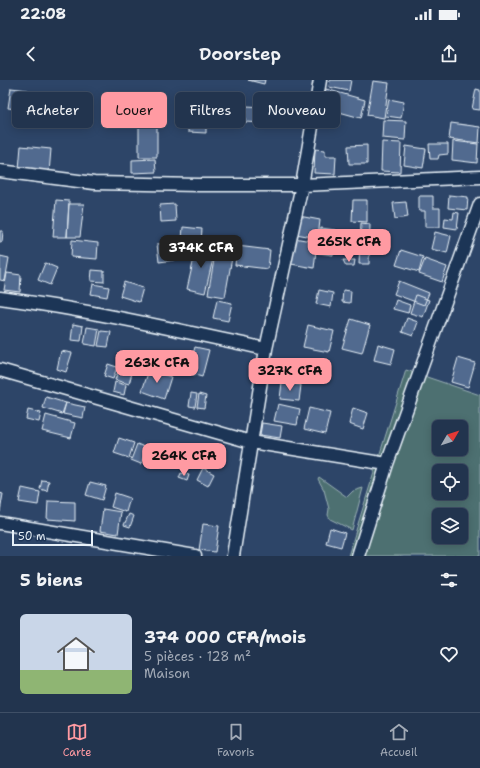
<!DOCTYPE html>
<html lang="fr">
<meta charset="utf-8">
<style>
:root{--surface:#22344e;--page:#2a3c55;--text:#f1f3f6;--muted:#a2aab6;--line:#3f4f66;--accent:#ff9aa2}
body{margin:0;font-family:"Shantell Sans",sans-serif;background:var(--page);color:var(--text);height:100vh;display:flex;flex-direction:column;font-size:15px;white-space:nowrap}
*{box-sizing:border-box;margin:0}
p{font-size:13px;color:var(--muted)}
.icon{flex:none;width:22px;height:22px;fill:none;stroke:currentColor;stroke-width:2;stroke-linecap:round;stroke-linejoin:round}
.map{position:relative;height:476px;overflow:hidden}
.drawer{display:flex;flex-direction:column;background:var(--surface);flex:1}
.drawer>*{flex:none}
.top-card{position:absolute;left:12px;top:12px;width:456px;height:36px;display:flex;gap:8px}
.needle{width:26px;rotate:51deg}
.fabs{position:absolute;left:432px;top:340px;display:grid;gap:8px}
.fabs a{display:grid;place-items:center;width:36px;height:36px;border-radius:6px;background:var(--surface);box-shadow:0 2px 10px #0003,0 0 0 1px var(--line);font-size:20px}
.scale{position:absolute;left:12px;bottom:10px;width:81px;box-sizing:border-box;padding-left:4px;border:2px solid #e8f1f8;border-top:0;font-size:11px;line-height:14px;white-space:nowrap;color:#e8f1f8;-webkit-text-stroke:3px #1d3557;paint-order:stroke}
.price{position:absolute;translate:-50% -34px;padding:0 9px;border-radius:8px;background:var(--accent);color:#111;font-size:13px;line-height:26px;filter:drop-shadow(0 1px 2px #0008)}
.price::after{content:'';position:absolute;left:50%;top:24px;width:12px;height:9px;margin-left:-6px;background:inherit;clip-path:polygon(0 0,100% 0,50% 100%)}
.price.active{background:#222;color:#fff}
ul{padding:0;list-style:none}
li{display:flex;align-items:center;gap:12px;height:100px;padding:0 20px}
li span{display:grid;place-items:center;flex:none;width:112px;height:80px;border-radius:6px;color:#555}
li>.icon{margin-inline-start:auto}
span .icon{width:48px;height:48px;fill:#fffc;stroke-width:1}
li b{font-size:17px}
h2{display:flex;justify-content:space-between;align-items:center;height:48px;padding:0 20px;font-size:17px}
.pill{padding:0 14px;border-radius:6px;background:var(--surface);box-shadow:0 2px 10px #0003,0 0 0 1px var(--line);font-size:14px;line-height:36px}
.pill.active{background:var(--accent);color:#111}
.status{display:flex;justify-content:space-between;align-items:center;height:28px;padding:0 20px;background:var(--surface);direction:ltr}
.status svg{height:11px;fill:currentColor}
header{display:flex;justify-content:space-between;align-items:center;height:52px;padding:0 20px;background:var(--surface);font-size:18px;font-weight:600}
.tab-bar{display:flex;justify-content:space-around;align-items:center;height:56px;border-top:1px solid var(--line);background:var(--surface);font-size:11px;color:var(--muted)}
.tab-bar a{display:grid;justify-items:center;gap:2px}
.tab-bar .active{color:var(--accent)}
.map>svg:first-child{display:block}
.green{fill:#4d7071;stroke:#9ab0b4;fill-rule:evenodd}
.building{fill:#516a8f;stroke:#e8f1f8}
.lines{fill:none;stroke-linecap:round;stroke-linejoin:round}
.street-casing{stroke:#e8f1f8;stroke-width:15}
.street{stroke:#1d3557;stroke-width:12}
</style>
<div class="status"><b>22:08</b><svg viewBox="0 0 49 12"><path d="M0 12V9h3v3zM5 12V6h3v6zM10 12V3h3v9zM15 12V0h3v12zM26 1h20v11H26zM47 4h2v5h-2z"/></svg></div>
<header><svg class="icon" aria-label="back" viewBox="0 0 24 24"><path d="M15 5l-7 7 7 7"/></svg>Doorstep<svg class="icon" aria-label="share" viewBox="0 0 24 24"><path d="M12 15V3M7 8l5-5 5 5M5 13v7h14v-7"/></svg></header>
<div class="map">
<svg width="480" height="476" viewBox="0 0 480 476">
<rect width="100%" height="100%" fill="#2d4568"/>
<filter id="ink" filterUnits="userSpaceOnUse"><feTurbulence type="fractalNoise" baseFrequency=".025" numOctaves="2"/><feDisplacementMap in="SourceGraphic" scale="8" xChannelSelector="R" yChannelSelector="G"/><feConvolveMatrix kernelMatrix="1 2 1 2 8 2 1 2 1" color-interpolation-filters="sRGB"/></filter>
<g filter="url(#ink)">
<path class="green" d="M406,290l74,25v161h-132zM439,347h22v22h-22zM439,391h22v22h-22zM439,435h22v22h-22z
M319,397l28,20 6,-6 10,-3 -11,42 -22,-11 -2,-4 1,-6 -5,-19 -6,-11z"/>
<path class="building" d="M248,0h17l-1,4z
M330,0h21l-2,11 -20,-4z
M373,1l16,2 -5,35 -17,-3z
M11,8l17,2 -2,20 -18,-2z
M326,9l39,11 -4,18 -40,-11z
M476,9l4,1v20l-8,-1z
M389,19l15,3 -3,16 -15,-2z
M269,23l17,2 -1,17 -18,-2z
M246,26l19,1 -1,16 -19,-1z
M188,40l18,1v12l-18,-1z
M383,40l23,1 -1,19 -23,-2z
M451,43l29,4 -1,16 -30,-4z
M139,45h18v32h-18z
M453,61l25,3 -1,19 -25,-3z
M382,62l19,1 -1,29 -19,-1z
M429,64h19v10l-9,1 -1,4h-8z
M367,65v19h-18l-1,-18z
M21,66l30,3 -2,24 -30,-4z
M406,66l20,3 -3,19 -19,-3z
M315,69l10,1v6h11l-1,18 -21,-1z
M155,79l1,13 -24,1v-13z
M449,115l19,2 -1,13 -19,-2z
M419,116h14v12h7v19h-15v-16h-6z
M56,120l13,1 -2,36h-14z
M353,120h14v22l-15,-1z
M406,122l2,15 -13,2 -2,-16z
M69,124h15l-4,33h-13z
M175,124l1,17 -15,1 -1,-17z
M454,132l5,1 -2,16 -13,-2 1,-9 8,1z
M299,136l21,4 -2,18 -22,-4z
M361,143l9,1 -1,40h-10z
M183,147l19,2 -1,13 -19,-3z
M321,148l15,2 -3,25 -15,-2z
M0,151h3l-1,11h-2z
M435,152l16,4 -4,17 -16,-4z
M294,158l23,4 -3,26 -23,-4z
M72,160l26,3 -1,16 -26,-2z
M180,161l14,3 -2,13 -14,-2z
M173,163l2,17 -16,2 -2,-18z
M197,165l18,5 -10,43 -18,-4z
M237,166l33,4 -2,19 -33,-4z
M216,169l17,3 -8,45 -17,-3z
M401,170l22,7 -4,15 -23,-7z
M0,176l9,2 -4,23 -5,-1z
M425,179l22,8 -5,15 -23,-8z
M343,180h12l-1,6h-8z
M45,183l12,5 -7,17 -12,-5z
M92,190l12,1v11l-13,-1z
M7,193l14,2 -1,17 -16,-2z
M399,201l30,12 -5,12 -30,-11z
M124,202l19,6 -4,14 -19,-6z
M93,204l16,3 -2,10 -16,-3z
M319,210l14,3 -2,14 -15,-3z
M343,210l8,1 -1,12 -8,-1z
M416,215l13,5 -6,17 -13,-4z
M217,220l15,3 -4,18 -15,-3z
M396,220l14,5 -2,8 -15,-4z
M407,238l11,4 -5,14 -11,-4z
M351,239l19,6 -8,28 -20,-5z
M73,244l10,2 -2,15 -10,-1z
M308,245l26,6 -5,21 -26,-5z
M87,247l12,2 -3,17 -12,-2z
M101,251l10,1 -3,15 -10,-1z
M378,264l17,5 -4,15 -17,-4z
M195,267l14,3 -7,27 -14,-4z
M61,271l11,2 -6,19 -9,-3z
M121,275l14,4 -3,11 -14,-4z
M458,278l17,5 -7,24 -17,-5z
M282,283l16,3 -2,15 -16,-3z
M108,284l9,3 -4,12 -9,-3z
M119,289l13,4 -3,11 -14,-4z
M149,290l22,7 -7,22 -22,-8z
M115,302l11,3 -2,10 -11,-3z
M282,302l19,3 -2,16 -19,-2z
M191,313l6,1 -2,13 -6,-1z
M199,314l7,2 -2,12 -7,-1z
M46,317l20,6 -4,11 -19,-6z
M66,323l19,4 -2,11 -20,-4z
M278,324l22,5 -3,16 -23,-4z
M309,328l21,5 -5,21 -21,-5z
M353,328l15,5 -5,16 -14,-5z
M28,330l13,3 -2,9 -13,-3z
M46,335l29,8 -4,15 -29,-7z
M262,343l20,3 -2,12 -20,-3z
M119,358l15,5 -5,15 -15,-5z
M137,364l10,4 -6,16 -10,-4z
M194,366l14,5 -5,13 -13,-4z
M203,388l11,6 -6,12 -11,-6z
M181,393l8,2 -2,6 -8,-3z
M42,400l7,1 -2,10 -7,-2z
M90,402l16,4 -4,14 -16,-5z
M22,408l18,4 -2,13 -19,-3z
M0,413l3,1 -3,18z
M115,413l15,5 -4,14 -15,-5z
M48,421l27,1v19l-28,-2z
M103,429l18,3 -3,22 -18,-3z
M129,434l5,2 -4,11 -6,-2z
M203,444l16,2 -4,26 -16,-2z
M330,448l15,5 -4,14 -15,-4z"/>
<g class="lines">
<g class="street-casing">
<path id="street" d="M0,91l94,12 105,2h103l178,-8
M0,218c90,12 178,32 266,51
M0,290l251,72 136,22
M0,443l195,33
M233,476l33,-207 36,-164 18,-105
M358,476l29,-92 93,-260"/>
</g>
<use href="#street" class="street"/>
</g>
</g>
</svg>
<div class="fabs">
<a><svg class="needle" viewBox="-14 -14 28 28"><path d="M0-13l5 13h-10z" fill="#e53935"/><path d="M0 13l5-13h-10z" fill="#a2aab6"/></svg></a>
<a><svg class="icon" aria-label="locate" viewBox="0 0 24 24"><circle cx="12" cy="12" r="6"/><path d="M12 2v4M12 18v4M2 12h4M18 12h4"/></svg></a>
<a><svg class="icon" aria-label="layers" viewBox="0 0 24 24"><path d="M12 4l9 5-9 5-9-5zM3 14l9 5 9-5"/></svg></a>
</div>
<div class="scale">50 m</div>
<b class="price" style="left:349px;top:183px">265K CFA</b>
<b class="price active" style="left:201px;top:189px">374K CFA</b>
<b class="price" style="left:157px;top:304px">263K CFA</b>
<b class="price" style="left:290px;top:312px">327K CFA</b>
<b class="price" style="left:184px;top:397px">264K CFA</b>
<div class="top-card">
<a class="pill">Acheter</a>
<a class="pill active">Louer</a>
<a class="pill">Filtres</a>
<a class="pill">Nouveau</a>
</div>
</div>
<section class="drawer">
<h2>5 biens<svg class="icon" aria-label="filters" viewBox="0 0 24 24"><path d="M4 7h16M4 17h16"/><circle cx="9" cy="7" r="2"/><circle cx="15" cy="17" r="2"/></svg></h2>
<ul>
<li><span style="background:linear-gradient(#c9d6e8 70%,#8fb573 0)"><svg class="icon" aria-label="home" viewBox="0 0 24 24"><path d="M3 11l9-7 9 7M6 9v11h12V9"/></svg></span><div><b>374 000 CFA/mois</b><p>5 pièces · 128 m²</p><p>Maison</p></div><svg class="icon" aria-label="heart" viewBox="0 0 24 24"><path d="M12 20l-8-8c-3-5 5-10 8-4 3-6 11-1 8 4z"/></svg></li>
</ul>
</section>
<nav class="tab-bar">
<a class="active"><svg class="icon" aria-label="map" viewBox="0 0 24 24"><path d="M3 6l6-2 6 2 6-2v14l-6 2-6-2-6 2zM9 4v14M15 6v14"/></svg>Carte</a>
<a><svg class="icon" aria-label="saved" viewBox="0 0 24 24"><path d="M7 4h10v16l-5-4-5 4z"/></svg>Favoris</a>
<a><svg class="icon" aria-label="home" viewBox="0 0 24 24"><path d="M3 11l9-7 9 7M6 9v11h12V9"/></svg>Accueil</a>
</nav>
